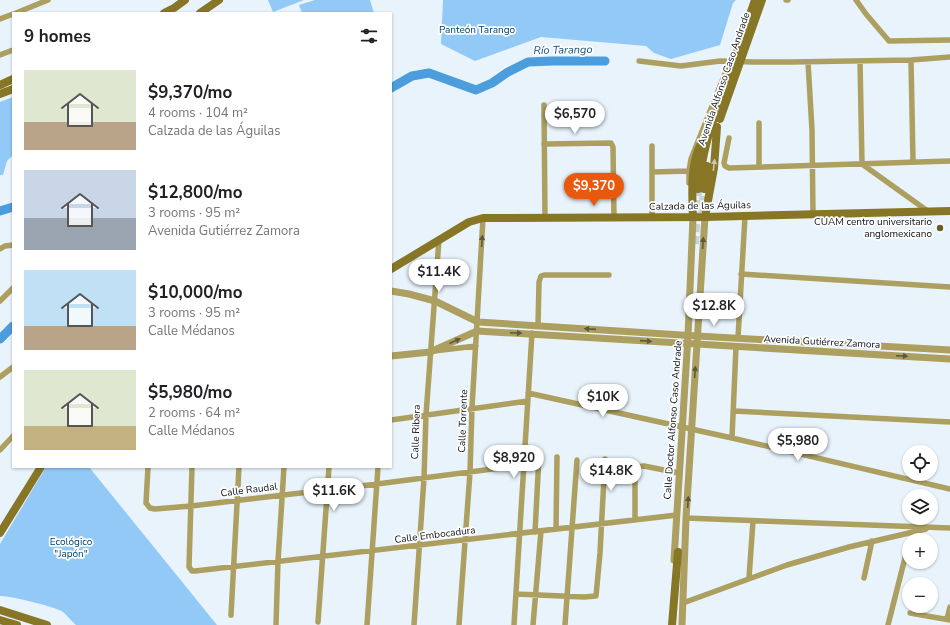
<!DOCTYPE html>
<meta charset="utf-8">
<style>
:root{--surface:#fff;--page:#f6f6f6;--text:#202124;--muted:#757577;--accent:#ea580c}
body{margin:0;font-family:"Nunito Sans",sans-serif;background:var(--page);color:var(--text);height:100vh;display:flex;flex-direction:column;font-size:15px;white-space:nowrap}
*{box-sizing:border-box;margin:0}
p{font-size:13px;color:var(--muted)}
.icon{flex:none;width:22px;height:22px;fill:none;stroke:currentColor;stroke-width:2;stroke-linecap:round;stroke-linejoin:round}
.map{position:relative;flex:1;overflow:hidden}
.panel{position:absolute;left:12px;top:12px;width:380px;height:456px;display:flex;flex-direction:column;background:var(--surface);border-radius:0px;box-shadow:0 1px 3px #0004}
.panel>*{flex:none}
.tools{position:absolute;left:902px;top:445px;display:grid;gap:8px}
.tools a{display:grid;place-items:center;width:36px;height:36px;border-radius:50%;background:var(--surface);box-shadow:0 1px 3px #0004;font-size:20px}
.price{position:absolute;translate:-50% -34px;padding:0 9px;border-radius:14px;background:#fff;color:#222;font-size:13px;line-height:26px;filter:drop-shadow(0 1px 2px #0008)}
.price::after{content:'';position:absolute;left:50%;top:24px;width:12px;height:9px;margin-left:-6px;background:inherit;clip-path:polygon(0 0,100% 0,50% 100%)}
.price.on{background:var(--accent);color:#fff}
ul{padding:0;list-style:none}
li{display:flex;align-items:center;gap:12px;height:100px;padding:0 12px}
li span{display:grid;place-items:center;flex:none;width:112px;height:80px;border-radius:0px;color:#555}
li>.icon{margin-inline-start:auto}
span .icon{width:48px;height:48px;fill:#fffc;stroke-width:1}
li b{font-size:17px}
h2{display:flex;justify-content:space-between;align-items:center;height:48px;padding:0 12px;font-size:17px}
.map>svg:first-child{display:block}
.green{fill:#93c9f7}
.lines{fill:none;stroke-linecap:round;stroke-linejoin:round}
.river{stroke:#4b9dde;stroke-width:9}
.secondary-tunnel{stroke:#c7d1da;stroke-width:8;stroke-dasharray:8 4;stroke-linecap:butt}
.minor{stroke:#ac9f60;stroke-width:5.5}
.tertiary{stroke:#ac9f60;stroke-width:7}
.secondary{stroke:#867625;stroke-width:8}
.secondary-bridge{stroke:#867625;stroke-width:8}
.oneway{fill:#cec8a7}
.oneway2{fill:#5c593c}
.poi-dot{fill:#685d2a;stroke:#fefefe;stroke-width:1.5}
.labels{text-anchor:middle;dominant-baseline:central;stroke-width:3.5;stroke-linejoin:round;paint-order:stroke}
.park-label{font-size:10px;fill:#01436e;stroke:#fefefe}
.street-label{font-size:10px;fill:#0d1319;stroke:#fefefe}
.poi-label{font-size:10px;fill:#0d1319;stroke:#fefefe;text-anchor:end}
.water-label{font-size:11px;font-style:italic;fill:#15517c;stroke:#fefefe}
</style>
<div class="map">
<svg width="950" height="625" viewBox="0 0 950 625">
<rect width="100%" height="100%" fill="#e8f3fc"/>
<path class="green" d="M268,0h36l-31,12z
M315,0h55l4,13h-72l-3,-8z
M443,0h293l-3,3 -13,42 -49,14 -17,-6 -8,-7 -105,-9 -66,24 -34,-17z
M13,97v58l-6,6 -4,14h-3v-73z
M46,467h43l128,158h-141c-5,-4 -8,-9 -13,-13 -6,-5 -56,-17 -63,-16v-52z"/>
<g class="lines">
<path class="river" d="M391,88l21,-12 17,-3 47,17 16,-7 16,-11 20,-10 24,-1h53
M0,211l13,-4
M0,339l13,-13"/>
<path class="secondary-tunnel" d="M702,216l2,-27
M695,244l3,-55"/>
<path class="minor" d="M786,0h2
M856,0l10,14 23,27 61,-1
M16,13l32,-13
M0,19l13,-5
M0,55l13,-5
M911,60l2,102
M639,61l42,5 39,-5 34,1h37l120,-2 39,-3
M860,61l2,103 67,48
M808,62l4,68 1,85
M544,105l1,113
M729,138l-5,25 1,3 4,2 221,-7
M544,144l67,-1 2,4 1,70
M652,146v71
M759,167v-44
M652,172l37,-1
M689,183v-12l2,-12 39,-98
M0,249l5,-3 8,-1
M741,274l209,13
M0,301l13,-13
M538,325l1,-43 2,-6 3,-1h65
M738,338l7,-122
M434,351l42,-5
M0,377l13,-10
M528,393l204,45 218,51
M734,411l216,11
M391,420l137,-19
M732,438l4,-91
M0,450l13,-14
M148,467l-2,36 4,5 5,1 36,-3 186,-22 147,-19
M192,467l-3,100 3,4h3l482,-56
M686,518l264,10
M635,520v-50l1,-3 8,-1 35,7
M556,529l1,-72
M535,532l4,-76
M749,578l4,-57
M864,578l8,-37
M516,594l68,3 12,-1 4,-43 5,-94
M683,603l104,-38 62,-18 77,-18
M910,613l40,7
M231,615l8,-148
M947,619l3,-12
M318,622l11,-155
M276,625l2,-64 6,-94
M367,625l11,-158
M414,625l10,-147 2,-63 13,-176
M459,625l11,-153 2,-64 11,-190
M514,625l18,-292
M533,625l8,-94
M565,625l12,-165
M888,625l21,-83"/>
<path class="tertiary" d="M391,291l18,3 26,7 43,21 219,14 253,14
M391,356l39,-4 47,-21 473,28
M674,560l14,-224 5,-119
M682,625l4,-107 19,-301"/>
<path class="secondary" d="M164,13l10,-5 11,-8
M200,13l19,-13
M0,85l13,-6
M0,94l13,-5
M698,189c3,-25 8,-48 16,-71
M704,189l3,-23
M693,217c-1,-24 -4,-64 15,-82
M705,217l9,-49 3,-41
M391,269l78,-47 14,-4 222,-1 245,-6
M0,533l41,-66
M0,610l47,15
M0,620l17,5
M672,625l6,-73"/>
<path class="secondary-bridge" d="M714,118l41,-118
M720,119l42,-119"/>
</g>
<defs><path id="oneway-solid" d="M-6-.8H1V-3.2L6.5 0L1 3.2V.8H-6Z"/></defs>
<use class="oneway" href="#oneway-solid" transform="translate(714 165) rotate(-83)"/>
<g class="oneway2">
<use href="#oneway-solid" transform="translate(482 241) rotate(-87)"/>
<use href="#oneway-solid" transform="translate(703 243) rotate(-86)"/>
<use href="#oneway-solid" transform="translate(590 329) rotate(-176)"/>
<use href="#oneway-solid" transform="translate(516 333) rotate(3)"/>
<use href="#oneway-solid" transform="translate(455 341) rotate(-24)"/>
<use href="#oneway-solid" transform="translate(646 341) rotate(4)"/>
<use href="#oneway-solid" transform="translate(902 356) rotate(3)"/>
<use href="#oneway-solid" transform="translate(695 372) rotate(-87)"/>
<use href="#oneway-solid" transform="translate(688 502) rotate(-86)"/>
</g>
<circle class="poi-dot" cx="940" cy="228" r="4"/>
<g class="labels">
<g class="park-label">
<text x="477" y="30">Panteón Tarango</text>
<text x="71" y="542">Ecológico<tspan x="71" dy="12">"Japón"</tspan></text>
</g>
<g class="street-label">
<text transform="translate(724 79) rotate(-71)">Avenida Alfonso Caso Andrade</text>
<text transform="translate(700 206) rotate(-1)">Calzada de las Águilas</text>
<text transform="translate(822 342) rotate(3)">Avenida Gutiérrez Zamora</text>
<text transform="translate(673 420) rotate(-86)">Calle Doctor Alfonso Caso Andrade</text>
<text transform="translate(463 421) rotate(-88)">Calle Torrente</text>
<text transform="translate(416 432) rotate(-88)">Calle Ribera</text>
<text transform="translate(249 490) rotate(-7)">Calle Raudal</text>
<text transform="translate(435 535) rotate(-7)">Calle Embocadura</text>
</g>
<g class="poi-label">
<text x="932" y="222">CUAM centro universitario<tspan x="932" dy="12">anglomexicano</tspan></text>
</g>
<g class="water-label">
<text transform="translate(563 50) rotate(-1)">Río Tarango</text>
</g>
</g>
</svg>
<div class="tools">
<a><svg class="icon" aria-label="locate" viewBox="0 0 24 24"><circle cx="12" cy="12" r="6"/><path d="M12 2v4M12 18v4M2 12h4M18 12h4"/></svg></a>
<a><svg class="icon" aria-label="layers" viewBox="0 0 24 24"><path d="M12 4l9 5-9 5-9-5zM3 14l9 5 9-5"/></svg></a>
<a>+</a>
<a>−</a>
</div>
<b class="price" style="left:575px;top:135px">$6,570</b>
<b class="price on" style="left:594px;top:207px">$9,370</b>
<b class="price" style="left:439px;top:293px">$11.4K</b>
<b class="price" style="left:714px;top:327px">$12.8K</b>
<b class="price" style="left:603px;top:418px">$10K</b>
<b class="price" style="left:798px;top:462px">$5,980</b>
<b class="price" style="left:514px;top:479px">$8,920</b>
<b class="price" style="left:611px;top:492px">$14.8K</b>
<b class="price" style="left:334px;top:512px">$11.6K</b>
<section class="panel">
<h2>9 homes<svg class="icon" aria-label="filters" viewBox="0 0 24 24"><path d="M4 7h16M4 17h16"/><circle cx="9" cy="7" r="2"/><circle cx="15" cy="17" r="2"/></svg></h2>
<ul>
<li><span style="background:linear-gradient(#dfe7d0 65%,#b9a48a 0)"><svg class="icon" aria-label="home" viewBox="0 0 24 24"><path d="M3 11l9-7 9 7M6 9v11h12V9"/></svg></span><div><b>$9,370/mo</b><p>4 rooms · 104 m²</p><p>Calzada de las Águilas</p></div></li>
<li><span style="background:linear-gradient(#c9d6e8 60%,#9aa5b1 0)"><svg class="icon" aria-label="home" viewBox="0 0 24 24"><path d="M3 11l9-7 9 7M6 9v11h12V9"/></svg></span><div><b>$12,800/mo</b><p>3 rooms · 95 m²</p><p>Avenida Gutiérrez Zamora</p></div></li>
<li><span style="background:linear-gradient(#bfe0f5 70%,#b9a48a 0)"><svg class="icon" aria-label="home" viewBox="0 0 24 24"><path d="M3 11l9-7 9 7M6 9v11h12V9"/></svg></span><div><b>$10,000/mo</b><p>3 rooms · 95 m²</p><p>Calle Médanos</p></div></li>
<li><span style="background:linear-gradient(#dfe7d0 70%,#c2b280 0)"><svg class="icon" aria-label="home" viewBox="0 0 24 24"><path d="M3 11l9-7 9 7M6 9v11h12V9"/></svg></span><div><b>$5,980/mo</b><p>2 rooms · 64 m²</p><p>Calle Médanos</p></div></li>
</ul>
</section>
</div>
